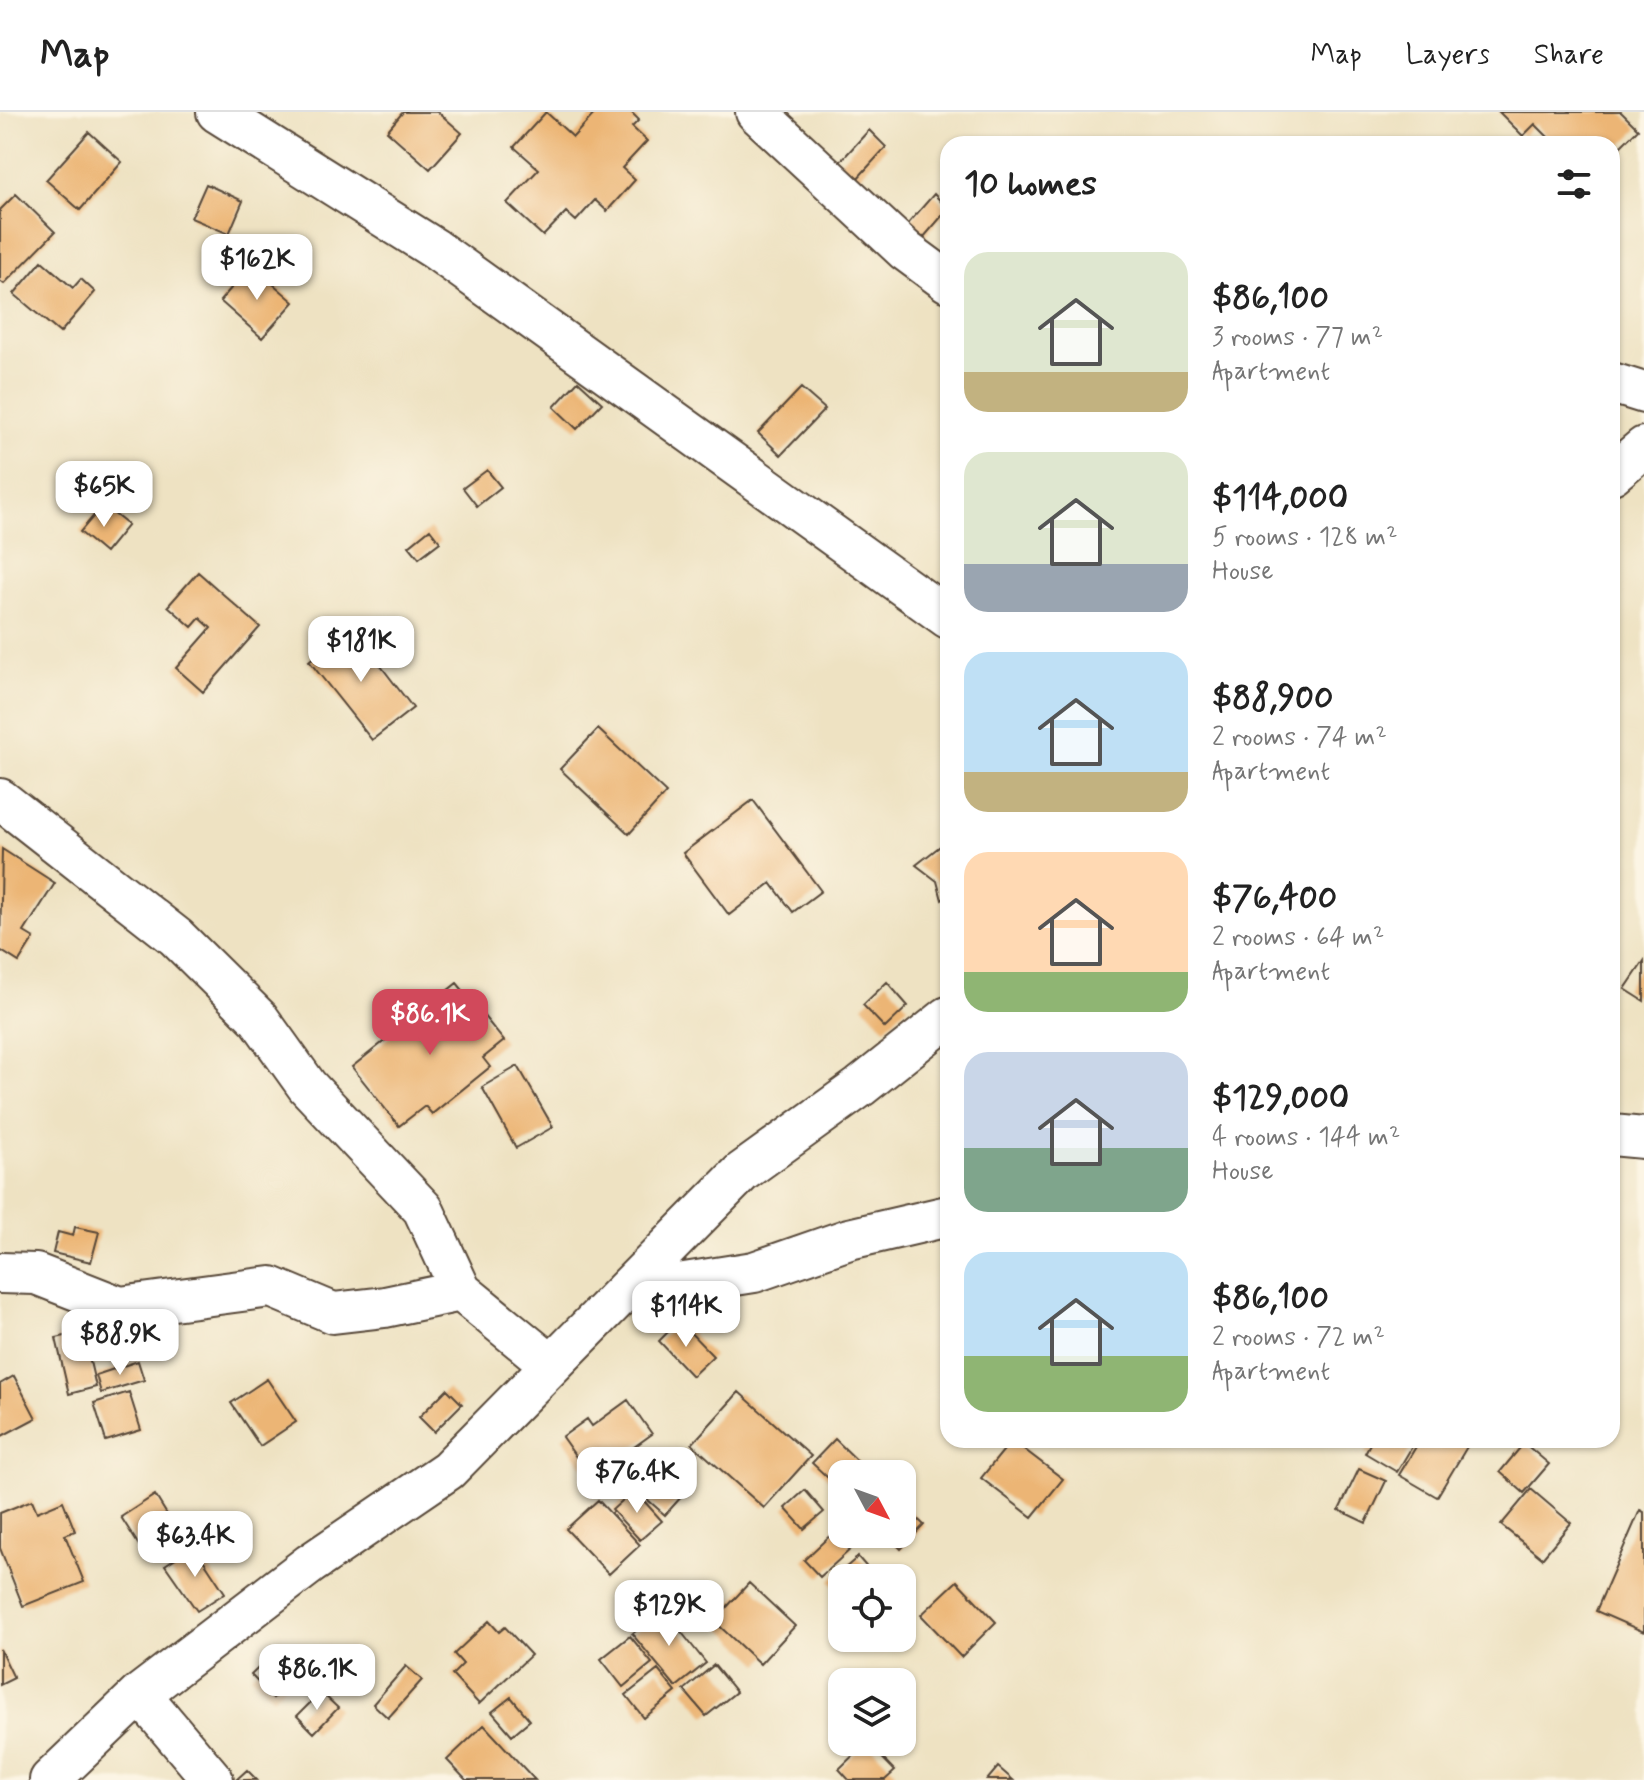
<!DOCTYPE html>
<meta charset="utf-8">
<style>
:root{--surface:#fff;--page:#f6f6f6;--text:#222;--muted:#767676;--line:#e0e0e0;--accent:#d1495b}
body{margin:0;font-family:Mynerve,sans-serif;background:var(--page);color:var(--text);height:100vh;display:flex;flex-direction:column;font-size:30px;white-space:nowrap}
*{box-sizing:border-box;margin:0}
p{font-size:26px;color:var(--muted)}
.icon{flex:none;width:44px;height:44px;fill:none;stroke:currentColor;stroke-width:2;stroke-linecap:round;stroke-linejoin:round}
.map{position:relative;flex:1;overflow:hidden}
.details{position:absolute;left:940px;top:24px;width:680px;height:1312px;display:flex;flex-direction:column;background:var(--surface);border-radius:24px;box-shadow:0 2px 6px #0004}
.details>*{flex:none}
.needle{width:52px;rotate:131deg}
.buttons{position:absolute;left:828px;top:1348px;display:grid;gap:16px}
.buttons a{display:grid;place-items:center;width:88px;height:88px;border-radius:16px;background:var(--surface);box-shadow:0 2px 6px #0004;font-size:40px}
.price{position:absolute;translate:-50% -68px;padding:0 18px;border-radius:16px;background:#fff;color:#222;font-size:26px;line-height:52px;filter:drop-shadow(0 2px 4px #0008)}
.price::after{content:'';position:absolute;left:50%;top:48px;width:24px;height:18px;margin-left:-12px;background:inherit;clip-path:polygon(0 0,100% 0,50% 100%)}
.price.selected{background:var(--accent);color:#fff}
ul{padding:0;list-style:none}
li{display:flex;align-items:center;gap:24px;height:200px;padding:0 24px}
li span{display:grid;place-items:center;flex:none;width:224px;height:160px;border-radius:24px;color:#555}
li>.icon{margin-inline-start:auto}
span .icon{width:96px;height:96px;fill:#fffc;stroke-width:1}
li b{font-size:34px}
h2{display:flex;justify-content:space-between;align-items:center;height:96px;padding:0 24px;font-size:34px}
header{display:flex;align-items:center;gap:48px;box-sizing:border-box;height:112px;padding:0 40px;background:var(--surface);border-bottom:2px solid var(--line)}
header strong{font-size:38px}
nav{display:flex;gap:44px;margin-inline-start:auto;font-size:28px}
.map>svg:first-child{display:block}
.building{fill:#ecb574}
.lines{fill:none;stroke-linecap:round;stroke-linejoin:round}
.minor-casing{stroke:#564637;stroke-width:44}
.minor{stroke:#fff;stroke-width:40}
</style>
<header>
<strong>Map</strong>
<nav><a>Map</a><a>Layers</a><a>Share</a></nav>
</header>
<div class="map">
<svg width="1644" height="1668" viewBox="0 0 1644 1668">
<rect width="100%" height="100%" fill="#fcf5e5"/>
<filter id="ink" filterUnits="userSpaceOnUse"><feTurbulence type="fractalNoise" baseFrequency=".0125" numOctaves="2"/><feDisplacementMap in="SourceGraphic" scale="16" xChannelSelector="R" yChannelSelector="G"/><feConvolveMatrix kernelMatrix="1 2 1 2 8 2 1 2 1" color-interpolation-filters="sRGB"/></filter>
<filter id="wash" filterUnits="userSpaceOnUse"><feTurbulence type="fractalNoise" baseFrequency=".006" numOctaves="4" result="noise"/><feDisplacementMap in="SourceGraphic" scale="32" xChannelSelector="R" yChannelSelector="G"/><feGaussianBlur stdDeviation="1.8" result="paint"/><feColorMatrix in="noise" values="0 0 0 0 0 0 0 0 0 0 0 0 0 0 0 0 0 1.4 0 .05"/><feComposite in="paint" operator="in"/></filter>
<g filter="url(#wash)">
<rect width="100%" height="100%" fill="#eee2c2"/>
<g id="blocks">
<path class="building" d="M403,0h35l24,21 -32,36 -43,-38z
M546,0l27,25 23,-25h35l8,8 -7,7 15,14 -25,27 13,12 -28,31 -12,-11 -19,21 -10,-9 -23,24 -36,-33 32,-34 -25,-22z
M1499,0h122l17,17 -26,26v-11h-57l-20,-20 -12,12z
M869,18l17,17 -30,33 -18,-16z
M89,20l33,30 -42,48 -34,-30z
M206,72l37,17 -14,33 -38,-16z
M16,82l39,38 -51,52 -4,-3v-71z
M934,82l14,15 -25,29 -16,-13z
M42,149l31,27 8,-9 14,13 -35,41 -46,-39z
M251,153l43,37 -32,36 -42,-37z
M578,269l24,22 -25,26 -23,-22z
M801,276l24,21 -44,46 -23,-22z
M487,358l14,17 -24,19 -14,-18z
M103,393l25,20 -23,28 -25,-21z
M430,417l10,13 -21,16 -10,-12z
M198,460l62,55 -57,65 -27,-24 35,-40 -11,-10 -8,9 -24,-21z
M351,515l62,81 -41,32 -63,-79z
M598,617l68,64 -37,41 -69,-65z
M753,688l68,91 -28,21 -22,-29 -42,32 -46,-62z
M948,728v56l-6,4 -5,-19 -21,-16z
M2,737l53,34 -31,49 10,6 -15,24 -19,-12z
M1644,849v40l-19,-12z
M887,870l21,24 -23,22 -22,-23z
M457,871l47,58 -21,17 7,9 -58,47 -7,-8 -26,20 -47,-59z
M518,954l35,61 -37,21 -34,-61z
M75,1115l24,5 -8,30 -38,-9 5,-21 15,4z
M679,1209l34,35 -21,20 -33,-35z
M83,1220l13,55 -27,7 -13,-56z
M138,1249l6,19 -43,13 -5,-18z
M14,1264l22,42 -36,19v-53z
M267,1267l29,43 -36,24 -29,-43z
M447,1277l15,15 -28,28 -15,-15z
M129,1280l12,38 -35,11 -12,-38z
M739,1280l72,64 -47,52 -72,-64z
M628,1288l24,34 -61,44 -29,-41 25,-18 5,7z
M835,1327l36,35h-29v17l-30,-28z
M1012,1328l51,39 -31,38 -51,-39z
M1372,1328h44l-19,32 -32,-19z
M1420,1328h51l-34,57 -38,-22z
M1524,1331l25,21 -25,29 -24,-21z
M665,1352l26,22 -26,29 -25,-22z
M1359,1357l27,12 -20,42 -27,-13z
M1531,1377l40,34 -29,35 -41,-33z
M634,1378l28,31 -22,19 -28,-30z
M805,1378l19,22 -20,17 -19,-21z
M155,1383l19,31 -34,21 -19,-30z
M32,1388l5,12 26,-11 12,30 -10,4 19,47 -61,24 -23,-58v-35z
M598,1388l42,45 -31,29 -43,-45z
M902,1392l22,21 -23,24 -15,-15h16z
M1640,1398l4,2v120l-48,-21z
M836,1418l16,18 -32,29 -16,-17z
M194,1434l31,47 -28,18 -32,-46z
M858,1445l18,21h-34v17l-12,-14z
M957,1469l39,41 -35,35 -40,-42z
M749,1471l46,43 -35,38 -46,-43z
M663,1497l43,54 -30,24 -44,-53z
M489,1509l10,11 6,-5 26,28 -52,49 -27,-29 11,-11 -9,-10z
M630,1524l22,27 -29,24 -22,-28z
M0,1537l14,29 -14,7z
M273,1542l22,22 -22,22 -22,-23z
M714,1553l22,27 -30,24 -22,-26z
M406,1554l16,14 -34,38 -15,-14z
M658,1558l18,22 -32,26 -18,-23z
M321,1580l17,16 -24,25 -17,-17z
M511,1585l19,23 -18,15 -20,-23z
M484,1613l51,55h-69l-19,-20z
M867,1630l28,29 -10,9h-36l-10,-11z
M998,1655l15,13h-26z
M247,1658l10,10h-21z"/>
</g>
</g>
<g filter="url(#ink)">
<use href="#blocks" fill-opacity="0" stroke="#564637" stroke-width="2"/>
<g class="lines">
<g class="minor-casing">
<path id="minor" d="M217,0l218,137 513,369
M756,0l150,139 42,31
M1612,271l32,10
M1612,362l32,-27
M0,687l176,138 83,82 48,67 116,123 38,82 89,73
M1612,1023l32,3
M0,1161l36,1 84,33 151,-20 62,26 52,-6 76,-16
M628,1180l126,-20 95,-33 99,-23
M140,1582l73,86
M50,1668l90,-86 170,-130 138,-94 294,-298 118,-85 88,-70"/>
</g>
<use href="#minor" class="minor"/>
</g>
</g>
</svg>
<div class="buttons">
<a><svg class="needle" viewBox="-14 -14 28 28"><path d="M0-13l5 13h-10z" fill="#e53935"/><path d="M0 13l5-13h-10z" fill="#767676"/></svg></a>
<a><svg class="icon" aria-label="locate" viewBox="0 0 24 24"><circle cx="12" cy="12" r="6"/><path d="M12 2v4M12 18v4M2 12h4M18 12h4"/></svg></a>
<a><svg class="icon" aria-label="layers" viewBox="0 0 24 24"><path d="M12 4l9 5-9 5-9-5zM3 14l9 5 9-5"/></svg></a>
</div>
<b class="price" style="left:257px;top:190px">$162K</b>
<b class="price" style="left:104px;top:417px">$65K</b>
<b class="price" style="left:361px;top:572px">$181K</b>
<b class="price selected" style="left:430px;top:945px">$86.1K</b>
<b class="price" style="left:686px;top:1237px">$114K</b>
<b class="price" style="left:120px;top:1265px">$88.9K</b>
<b class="price" style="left:637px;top:1403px">$76.4K</b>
<b class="price" style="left:195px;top:1467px">$63.4K</b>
<b class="price" style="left:669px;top:1536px">$129K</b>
<b class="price" style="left:317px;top:1600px">$86.1K</b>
<section class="details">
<h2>10 homes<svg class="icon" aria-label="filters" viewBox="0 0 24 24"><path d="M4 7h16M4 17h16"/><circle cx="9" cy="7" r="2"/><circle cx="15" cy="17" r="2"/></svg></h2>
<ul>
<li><span style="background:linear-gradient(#dfe7d0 75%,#c2b280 0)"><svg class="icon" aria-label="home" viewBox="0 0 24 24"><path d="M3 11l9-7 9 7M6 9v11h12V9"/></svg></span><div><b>$86,100</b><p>3 rooms · 77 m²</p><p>Apartment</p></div></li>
<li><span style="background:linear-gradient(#dfe7d0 70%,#9aa5b1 0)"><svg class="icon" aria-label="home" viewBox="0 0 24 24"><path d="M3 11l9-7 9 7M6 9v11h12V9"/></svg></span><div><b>$114,000</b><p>5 rooms · 128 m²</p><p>House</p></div></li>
<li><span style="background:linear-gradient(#bfe0f5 75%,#c2b280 0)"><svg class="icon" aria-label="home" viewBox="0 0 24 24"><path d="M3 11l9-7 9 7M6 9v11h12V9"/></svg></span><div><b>$88,900</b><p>2 rooms · 74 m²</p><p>Apartment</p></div></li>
<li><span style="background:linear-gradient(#ffd9b3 75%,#8fb573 0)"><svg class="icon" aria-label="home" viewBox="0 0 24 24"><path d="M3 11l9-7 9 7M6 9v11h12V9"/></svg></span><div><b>$76,400</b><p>2 rooms · 64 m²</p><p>Apartment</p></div></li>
<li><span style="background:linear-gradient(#c9d6e8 60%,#7fa58c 0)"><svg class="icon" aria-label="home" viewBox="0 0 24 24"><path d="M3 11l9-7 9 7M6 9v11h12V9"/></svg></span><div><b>$129,000</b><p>4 rooms · 144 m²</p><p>House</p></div></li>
<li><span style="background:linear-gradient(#bfe0f5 65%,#8fb573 0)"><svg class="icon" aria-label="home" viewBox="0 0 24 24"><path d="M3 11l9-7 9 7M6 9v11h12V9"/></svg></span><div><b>$86,100</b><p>2 rooms · 72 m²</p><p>Apartment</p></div></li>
</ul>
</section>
</div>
